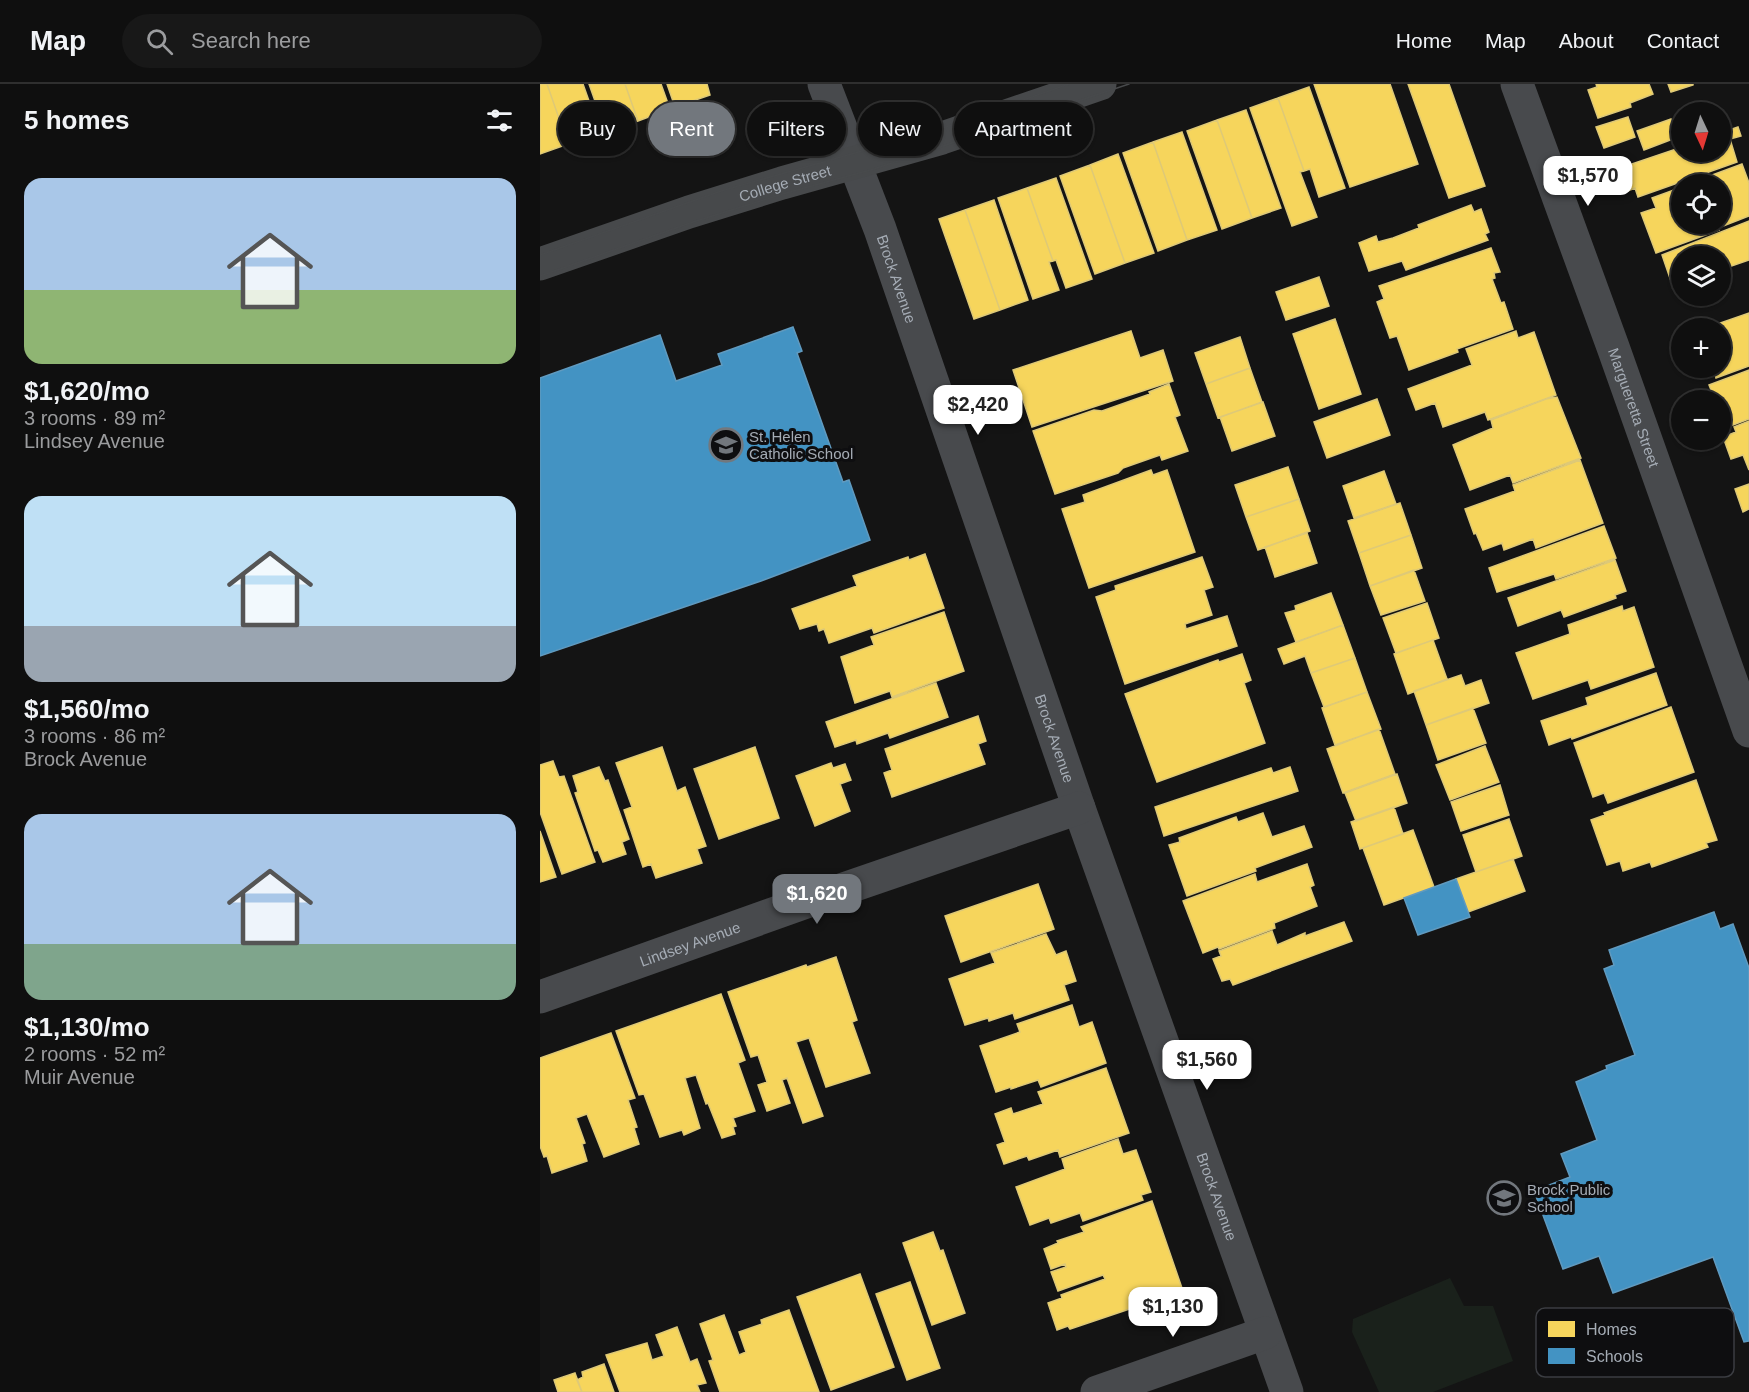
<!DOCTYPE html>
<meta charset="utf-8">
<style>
:root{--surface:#0f0f0f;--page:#181818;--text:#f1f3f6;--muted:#9b9c9e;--line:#2f2f2f;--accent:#72777d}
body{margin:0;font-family:Arial,sans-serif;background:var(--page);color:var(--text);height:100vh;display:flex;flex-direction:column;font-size:22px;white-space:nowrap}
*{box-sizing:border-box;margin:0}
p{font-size:20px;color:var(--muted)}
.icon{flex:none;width:33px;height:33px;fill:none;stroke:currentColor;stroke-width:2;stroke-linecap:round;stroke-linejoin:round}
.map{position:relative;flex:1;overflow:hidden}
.panel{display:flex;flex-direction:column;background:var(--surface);width:540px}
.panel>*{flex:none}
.top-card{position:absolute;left:18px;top:18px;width:570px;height:54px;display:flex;gap:12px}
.needle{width:39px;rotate:176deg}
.buttons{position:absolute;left:1131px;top:18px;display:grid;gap:12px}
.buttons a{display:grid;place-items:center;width:60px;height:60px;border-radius:50%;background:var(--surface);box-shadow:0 2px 4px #0004,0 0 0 2px var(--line);font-size:30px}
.price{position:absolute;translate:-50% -51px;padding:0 14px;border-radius:12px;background:#fff;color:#222;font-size:20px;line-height:39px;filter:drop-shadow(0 2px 3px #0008)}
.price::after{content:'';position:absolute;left:50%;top:36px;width:18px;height:14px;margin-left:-9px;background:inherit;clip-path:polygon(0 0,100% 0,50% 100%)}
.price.selected{background:var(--accent);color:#fff}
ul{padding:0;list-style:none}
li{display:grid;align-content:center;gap:12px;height:318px;padding:0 24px}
li span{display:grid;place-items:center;height:186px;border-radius:18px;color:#555}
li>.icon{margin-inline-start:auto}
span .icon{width:108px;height:108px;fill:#fffc;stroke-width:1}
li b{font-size:26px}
h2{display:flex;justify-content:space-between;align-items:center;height:72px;padding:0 24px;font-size:26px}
.chip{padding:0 21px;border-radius:27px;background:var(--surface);box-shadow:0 2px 4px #0004,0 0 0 2px var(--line);font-size:21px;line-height:54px}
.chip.selected{background:var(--accent);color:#fff}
header{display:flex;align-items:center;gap:36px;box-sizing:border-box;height:84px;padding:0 30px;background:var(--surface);border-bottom:2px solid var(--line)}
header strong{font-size:28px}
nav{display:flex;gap:33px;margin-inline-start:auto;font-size:21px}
.search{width:420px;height:54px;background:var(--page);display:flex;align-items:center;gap:15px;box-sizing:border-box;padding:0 21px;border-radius:33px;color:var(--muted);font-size:22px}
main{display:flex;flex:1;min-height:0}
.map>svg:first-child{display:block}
.green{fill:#1a211b}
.homes{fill:#f6d55c;stroke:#dec977;stroke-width:1.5}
.schools{fill:#4393c3;stroke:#609abf;stroke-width:1.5}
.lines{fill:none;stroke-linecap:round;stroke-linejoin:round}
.minor{stroke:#484a4d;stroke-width:33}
.secondary{stroke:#47494b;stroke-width:33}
.tram{stroke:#484a4c;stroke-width:1.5}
.labels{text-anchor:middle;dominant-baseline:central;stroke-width:6;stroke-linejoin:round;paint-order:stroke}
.street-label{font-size:15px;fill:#a5acb5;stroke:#0e0e10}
.poi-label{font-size:15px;fill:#a5acb5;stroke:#0e0e10;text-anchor:start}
.key{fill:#0e0e10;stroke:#3b3d42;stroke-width:1.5}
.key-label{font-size:16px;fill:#a5acb5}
</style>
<header>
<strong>Map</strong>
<div class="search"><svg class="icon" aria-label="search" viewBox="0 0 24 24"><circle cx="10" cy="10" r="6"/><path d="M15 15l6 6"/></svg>Search here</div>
<nav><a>Home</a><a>Map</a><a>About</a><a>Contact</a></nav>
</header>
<main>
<section class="panel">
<h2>5 homes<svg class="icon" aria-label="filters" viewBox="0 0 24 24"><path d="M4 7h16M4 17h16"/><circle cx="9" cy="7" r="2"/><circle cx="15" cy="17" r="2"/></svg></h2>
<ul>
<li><span style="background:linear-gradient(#a9c7e8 60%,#8fb573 0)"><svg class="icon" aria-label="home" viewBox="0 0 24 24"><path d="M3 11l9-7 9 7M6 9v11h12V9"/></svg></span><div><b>$1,620/mo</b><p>3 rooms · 89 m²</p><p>Lindsey Avenue</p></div></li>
<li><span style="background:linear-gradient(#bfe0f5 70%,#9aa5b1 0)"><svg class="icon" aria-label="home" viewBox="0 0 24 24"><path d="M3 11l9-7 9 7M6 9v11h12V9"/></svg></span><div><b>$1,560/mo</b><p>3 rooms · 86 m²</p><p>Brock Avenue</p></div></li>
<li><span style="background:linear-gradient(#a9c7e8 70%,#7fa58c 0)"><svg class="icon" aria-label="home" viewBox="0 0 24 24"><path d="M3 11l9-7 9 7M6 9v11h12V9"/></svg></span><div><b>$1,130/mo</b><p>2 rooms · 52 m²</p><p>Muir Avenue</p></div></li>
</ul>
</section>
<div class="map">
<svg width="1209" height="1308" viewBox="0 0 1209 1308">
<rect width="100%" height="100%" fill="#141414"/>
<path class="green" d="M910,1194l14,28h29l20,55 -80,31h-54l-27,-60 1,-13z"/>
<path class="homes" d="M0,0h7l21,60 -28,10z
M7,0h36l17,48 -32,12z
M49,0h36l13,37 -32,11z
M85,0h36l9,25 -32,12z
M127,0h40l3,11 -35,12z
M774,0h76l28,80 -68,23z
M868,0h41l36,102 -36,12z
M1056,0h53l4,10 -23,9 1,4 -33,11 -10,-28 9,-3z
M1128,0h25v1l-22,7z
M769,3l36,101 -26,9 -9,-28 -6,2 -26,-73z
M738,14l26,73 -4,1 17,45 -25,9 -42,-118z
M706,26l35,98 -29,10 -35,-98z
M1088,33l7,20 -31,11 -8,-21z
M1131,35l7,18 -34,13 -7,-19z
M677,36l35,98 -30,11 -35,-98z
M1198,43l3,9 -11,3 7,23 -99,35 -3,-9 -7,3 -8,-23 62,-21v5h38v-19z
M642,48l35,98 -30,10 -34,-98z
M613,58l34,98 -29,11 -35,-98z
M578,70l36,99 -29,10 -35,-98z
M1202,80l7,19v33l-31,12 1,2 -63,23 -15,-40 15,-5 -4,-10 30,-11v37h38v-40h-32z
M550,81l35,98 -30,11 -35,-98z
M516,94l36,101 -26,9 -10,-28 -3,1 -26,-73z
M487,104l26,73 -4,1 10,28 -26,9 -35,-101z
M454,116l34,100 -28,10 -35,-100z
M931,121l3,7 7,-3 8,23 -4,2 3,6 -82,30 -4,-9 -33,10 -10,-28 17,-7 2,6 15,-4 26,-10 -1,-3z
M425,126l35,100 -26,9 -35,-100z
M1209,137v39l-29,10v-14h-38v28l-9,3 -11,-32z
M951,164l9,24 -6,1 1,5 -3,1 9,24 3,-1 9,27 -56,20 1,3 -49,18 -12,-34 -7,2 -13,-36 7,-3 -5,-13z
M779,193l10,29 -43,14 -10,-28z
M1209,229v53l-33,12 -3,-10h7v-40h-14z
M795,235l26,75 -42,15 -26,-75z
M591,247l9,27 23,-8 10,31 -141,46 -19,-57z
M976,247l2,7 16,-6 22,63 -68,25 -3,-8 -42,15 -8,-24 -19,7 -8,-21 64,-24 -6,-16z
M700,253l10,31 -44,16 -11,-31z
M710,284l12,34 -44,16 -12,-34z
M1209,286v49l-24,9 -5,-12v-16h-5l-6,-15z
M629,300l11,31 -5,2 13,34 -26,9 -2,-5 -37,13 -5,5 -63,21 -22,-63 61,-21 8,1 48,-17 -1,-2z
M1017,313l24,61 -68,25 -3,-8 -40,15 -17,-45 40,-17 -2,-8 55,-21z
M837,315l13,36 -63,23 -13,-36z
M723,318l12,34 -43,15 -12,-34z
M1209,337v49l-6,-15 -12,4 -8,-22 13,-5 -2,-5z
M1040,376l23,63 -67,25 -3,-9 -29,11 -2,-7 -19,7 -7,-17 -2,1 -9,-25 50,-18 -2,-6z
M748,383l11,32 -53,18 -11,-32z
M611,386l2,5 14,-5 28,82 -106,36 -27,-79 23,-7 -2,-7z
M844,387l12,33 -42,14 -11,-32z
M1209,400v25l-6,3 -8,-23z
M759,415l11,32 -52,19 -12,-33z
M860,419l11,32 -52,18 -11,-32z
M1064,442l12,32 -60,21 -2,-5 -57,18 -8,-24z
M767,449l10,30 -42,14 -10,-30z
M871,451l11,33 -52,18 -11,-33z
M385,470l19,54 -70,25 -2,-5 -43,15 -5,-14 -5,2 -2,-7 -17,5 -8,-20 65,-23 -4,-10 55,-19 1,3z
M662,473l11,30 -9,3 8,25 -27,9 1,5 41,-13 10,30 -112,38 -29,-87 20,-7 -1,-4z
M1075,476l11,31 -11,4 1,3 -52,19 -3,-7 -43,16 -10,-28z
M874,486l11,31 -44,14 -11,-29z
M791,509l12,32 -47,17 -11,-29 11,-3 -1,-4z
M887,519l12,35 -43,15 -13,-35z
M1082,522l1,5 11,-4 20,60 -63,22 -3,-9 -55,19 -17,-46 54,-19 -2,-9z
M404,528l20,59 -72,26 -2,-6 -35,12 -14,-46 33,-12 -3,-8z
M803,541l12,33 -44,15 -6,-17 -21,8 -6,-15z
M893,556l14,39 -39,15 -14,-40z
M702,570l9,26 -7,3 21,60 -108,39 -32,-88 93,-34 1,2z
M815,574l12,34 -43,15 -13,-34z
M1116,589l11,32 -95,34 -1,-2 -22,8 -8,-24 47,-16 -2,-7z
M921,591l4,11 16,-6 8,23 -63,22 -12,-34z
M396,599l12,34 -58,21 -2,-5 -31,11 -1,-4 -21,7 -9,-25z
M827,608l14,37 -46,16 -13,-37z
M1131,623l23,65 -86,31 -4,-10 -11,4 -19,-54z
M933,624l13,35 -48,17 -12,-35z
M438,632l8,25 -8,3 7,20 -93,33 -8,-24 8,-3 -7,-21z
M839,645l16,45 -52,19 -16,-44z
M945,662l14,36 -49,18 -14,-35z
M122,663l15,44 8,-4 21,59 -9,3 5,14 -46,15 -5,-14 -8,3 -19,-57 8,-3 -16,-44z
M215,663l24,71 -60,21 -25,-70z
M13,677l6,16 5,-1 31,86 -33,12 -22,-62v-47z
M291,679l2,5 12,-4 6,16 -11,4 10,27 -35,15 -19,-50z
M59,683l6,14 3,-1 21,59 -7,3 4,12 -23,8 -5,-12 -3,1 -20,-58 3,-1 -5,-16z
M750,683l8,24 -134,45 -9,-29 116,-39 2,5z
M857,690l10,29 -51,18 -11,-28z
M1156,696l21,60 -11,3 2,4 -56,20 -2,-5 -27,9 -3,-10 -13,4 -16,-45 14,-5 -1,-2z
M960,701l9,30 -48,16 -10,-29z
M854,723l9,27 -43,15 -9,-27z
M723,729l9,24 32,-11 8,21 -57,21 1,3 -69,25 -18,-51 11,-3 -1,-4 57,-21 2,5z
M969,735l13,37 -46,16 -13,-37z
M873,746l21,57 -50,18 -21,-57z
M0,747l16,46 -16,5z
M973,775l12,32 -57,21 -12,-33z
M767,780l7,21 -4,2 7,19 -43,17 1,5 -56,21 -1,-2 -15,6 -20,-52 72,-27 2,8z
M498,800l16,45 -93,33 -16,-46z
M804,838l8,19 -119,44 -3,-6 -8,2 -9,-22 8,-3 -2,-5 53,-20 5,14 28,-12v3z
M506,850l10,21 10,-4 10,30 -12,4 5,15 -54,19 -2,-6 -24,8 -1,-3 -23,7 -16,-46 46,-16 -4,-10z
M296,873l21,63 -5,2 18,51 -44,14 -17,-49 -13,4 27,74 -20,7 -16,-45 -5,2 8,23 -23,8 -9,-26 9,-3 -9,-27 -7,2 -23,-65 78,-27 1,2z
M181,910l24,66 -7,3 17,48 -22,7 3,8 -3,1 2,7 -13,4 -14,-35 -2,1 -10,-29 -11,3 15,50 -16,7 -2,-5 -22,7 -16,-43 -5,1 -23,-64z
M532,921l7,22 13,-5 14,41 -65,24 -3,-7 -27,9v-2l-15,5 -16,-46 40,-14 -3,-8z
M71,949l24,65 -7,2 9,27 -3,1 5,16 -35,13 -17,-43 -11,4 9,25 -3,1 5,17 -35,12 -5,-17 -3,1 -4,-11v-88z
M566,984l23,65 -69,24 -2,-7 -29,10 -2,-4 -23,8 -7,-19 8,-3 -10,-28 16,-6 2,6 30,-10 -5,-12z
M578,1055l5,15 13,-4 15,42 -10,3 2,5 -60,21 -3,-8 -29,10 -2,-5 -19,7 -14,-38 49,-18 -3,-10z
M612,1117l31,90 -113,38 -2,-3 -11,4 -9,-27 14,-5 -1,-3 44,-16 -2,-4 -45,16 -7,-19 15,-5 -1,-3 -14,5 -7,-20 14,-6 -1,-2 27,-9 -3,-5z
M393,1148l7,19 3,-1 22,63 -33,12 -29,-82z
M320,1190l34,93 -63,23 -34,-93z
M370,1198l30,86 -33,12 -31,-86z
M249,1226l30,82h-99l-11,-31 4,-1 -13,-36 24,-9 15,40 7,-3 -7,-20 23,-8 -1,-4z
M137,1243l13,35 7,-3 9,24 -9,2 3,7h-80l-14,-37 41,-12 5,17 12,-4 -8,-21z
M64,1280l10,28h-32l-5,-12 6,-3 -1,-5z
M35,1289l7,19h-24l-4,-12z"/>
<path class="schools" d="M253,243l9,24 -5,2 46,129 6,-2 21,60 -109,41 -221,75v-278l120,-43 16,46 46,-16 -4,-11z
M916,795l14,38 -52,18 -14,-37z
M1174,828l6,17 13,-5 16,44v373l-5,1 -31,-85 -100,36 -14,-37 -36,13 -29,-78 36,-14 -9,-23 36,-14 -21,-58 31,-13 -1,-3 29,-11 -31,-86 10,-4 -5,-15z"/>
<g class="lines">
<g class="minor">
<path id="s1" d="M284,0l56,145 199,579 208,584"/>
<path id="s2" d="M977,0l96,263 136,384"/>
<path id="s3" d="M0,913l286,-102 253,-87"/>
<path d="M557,1308l168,-59"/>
</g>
<path class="secondary" id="s4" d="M0,180l149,-52 93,-29 160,-45 158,-54"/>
<path class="tram" d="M0,171l181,-64 222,-63 126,-44
M0,192l153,-54 93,-29 88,-24 255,-85"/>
</g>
<defs>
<g id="school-ring" transform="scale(1.725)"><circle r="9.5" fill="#0e0e10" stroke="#72777d" stroke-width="1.5"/><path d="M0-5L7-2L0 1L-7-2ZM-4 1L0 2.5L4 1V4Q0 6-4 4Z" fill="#72777d"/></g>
</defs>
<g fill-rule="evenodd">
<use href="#school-ring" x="186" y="361"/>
<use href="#school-ring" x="964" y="1114"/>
</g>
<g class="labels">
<g class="street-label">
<text stroke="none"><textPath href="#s4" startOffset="258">College Street</textPath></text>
<text stroke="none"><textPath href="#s1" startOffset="208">Brock Avenue</textPath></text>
<text stroke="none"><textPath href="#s2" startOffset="344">Margueretta Street</textPath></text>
<text stroke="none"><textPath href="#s1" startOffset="694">Brock Avenue</textPath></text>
<text stroke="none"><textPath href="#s3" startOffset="159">Lindsey Avenue</textPath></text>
<text stroke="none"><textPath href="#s1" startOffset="1180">Brock Avenue</textPath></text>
</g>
<g class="poi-label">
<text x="209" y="352">St. Helen<tspan x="209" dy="17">Catholic School</tspan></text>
<text x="987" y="1105">Brock Public<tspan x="987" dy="17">School</tspan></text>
</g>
</g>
<rect x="996" y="1224" width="198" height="69" rx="9" class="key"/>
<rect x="1008" y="1237" width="27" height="16" fill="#f6d55c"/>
<rect x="1008" y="1264" width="27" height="16" fill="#4393c3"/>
<g class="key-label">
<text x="1046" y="1251">Homes</text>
<text x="1046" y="1278">Schools</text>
</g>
</svg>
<div class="buttons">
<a><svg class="needle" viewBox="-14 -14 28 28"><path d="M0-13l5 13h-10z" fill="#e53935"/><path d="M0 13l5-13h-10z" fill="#9b9c9e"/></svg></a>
<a><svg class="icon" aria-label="locate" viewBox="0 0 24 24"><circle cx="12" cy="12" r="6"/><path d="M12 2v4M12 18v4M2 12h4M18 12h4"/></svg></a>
<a><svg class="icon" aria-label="layers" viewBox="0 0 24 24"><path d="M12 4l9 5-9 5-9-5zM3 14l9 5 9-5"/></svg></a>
<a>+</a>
<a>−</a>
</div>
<b class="price" style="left:1048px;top:123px">$1,570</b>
<b class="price" style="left:438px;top:352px">$2,420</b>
<b class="price selected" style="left:277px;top:841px">$1,620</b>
<b class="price" style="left:667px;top:1007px">$1,560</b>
<b class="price" style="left:633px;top:1254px">$1,130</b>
<div class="top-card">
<a class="chip">Buy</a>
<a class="chip selected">Rent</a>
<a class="chip">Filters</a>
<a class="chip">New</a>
<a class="chip">Apartment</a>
</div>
</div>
</main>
